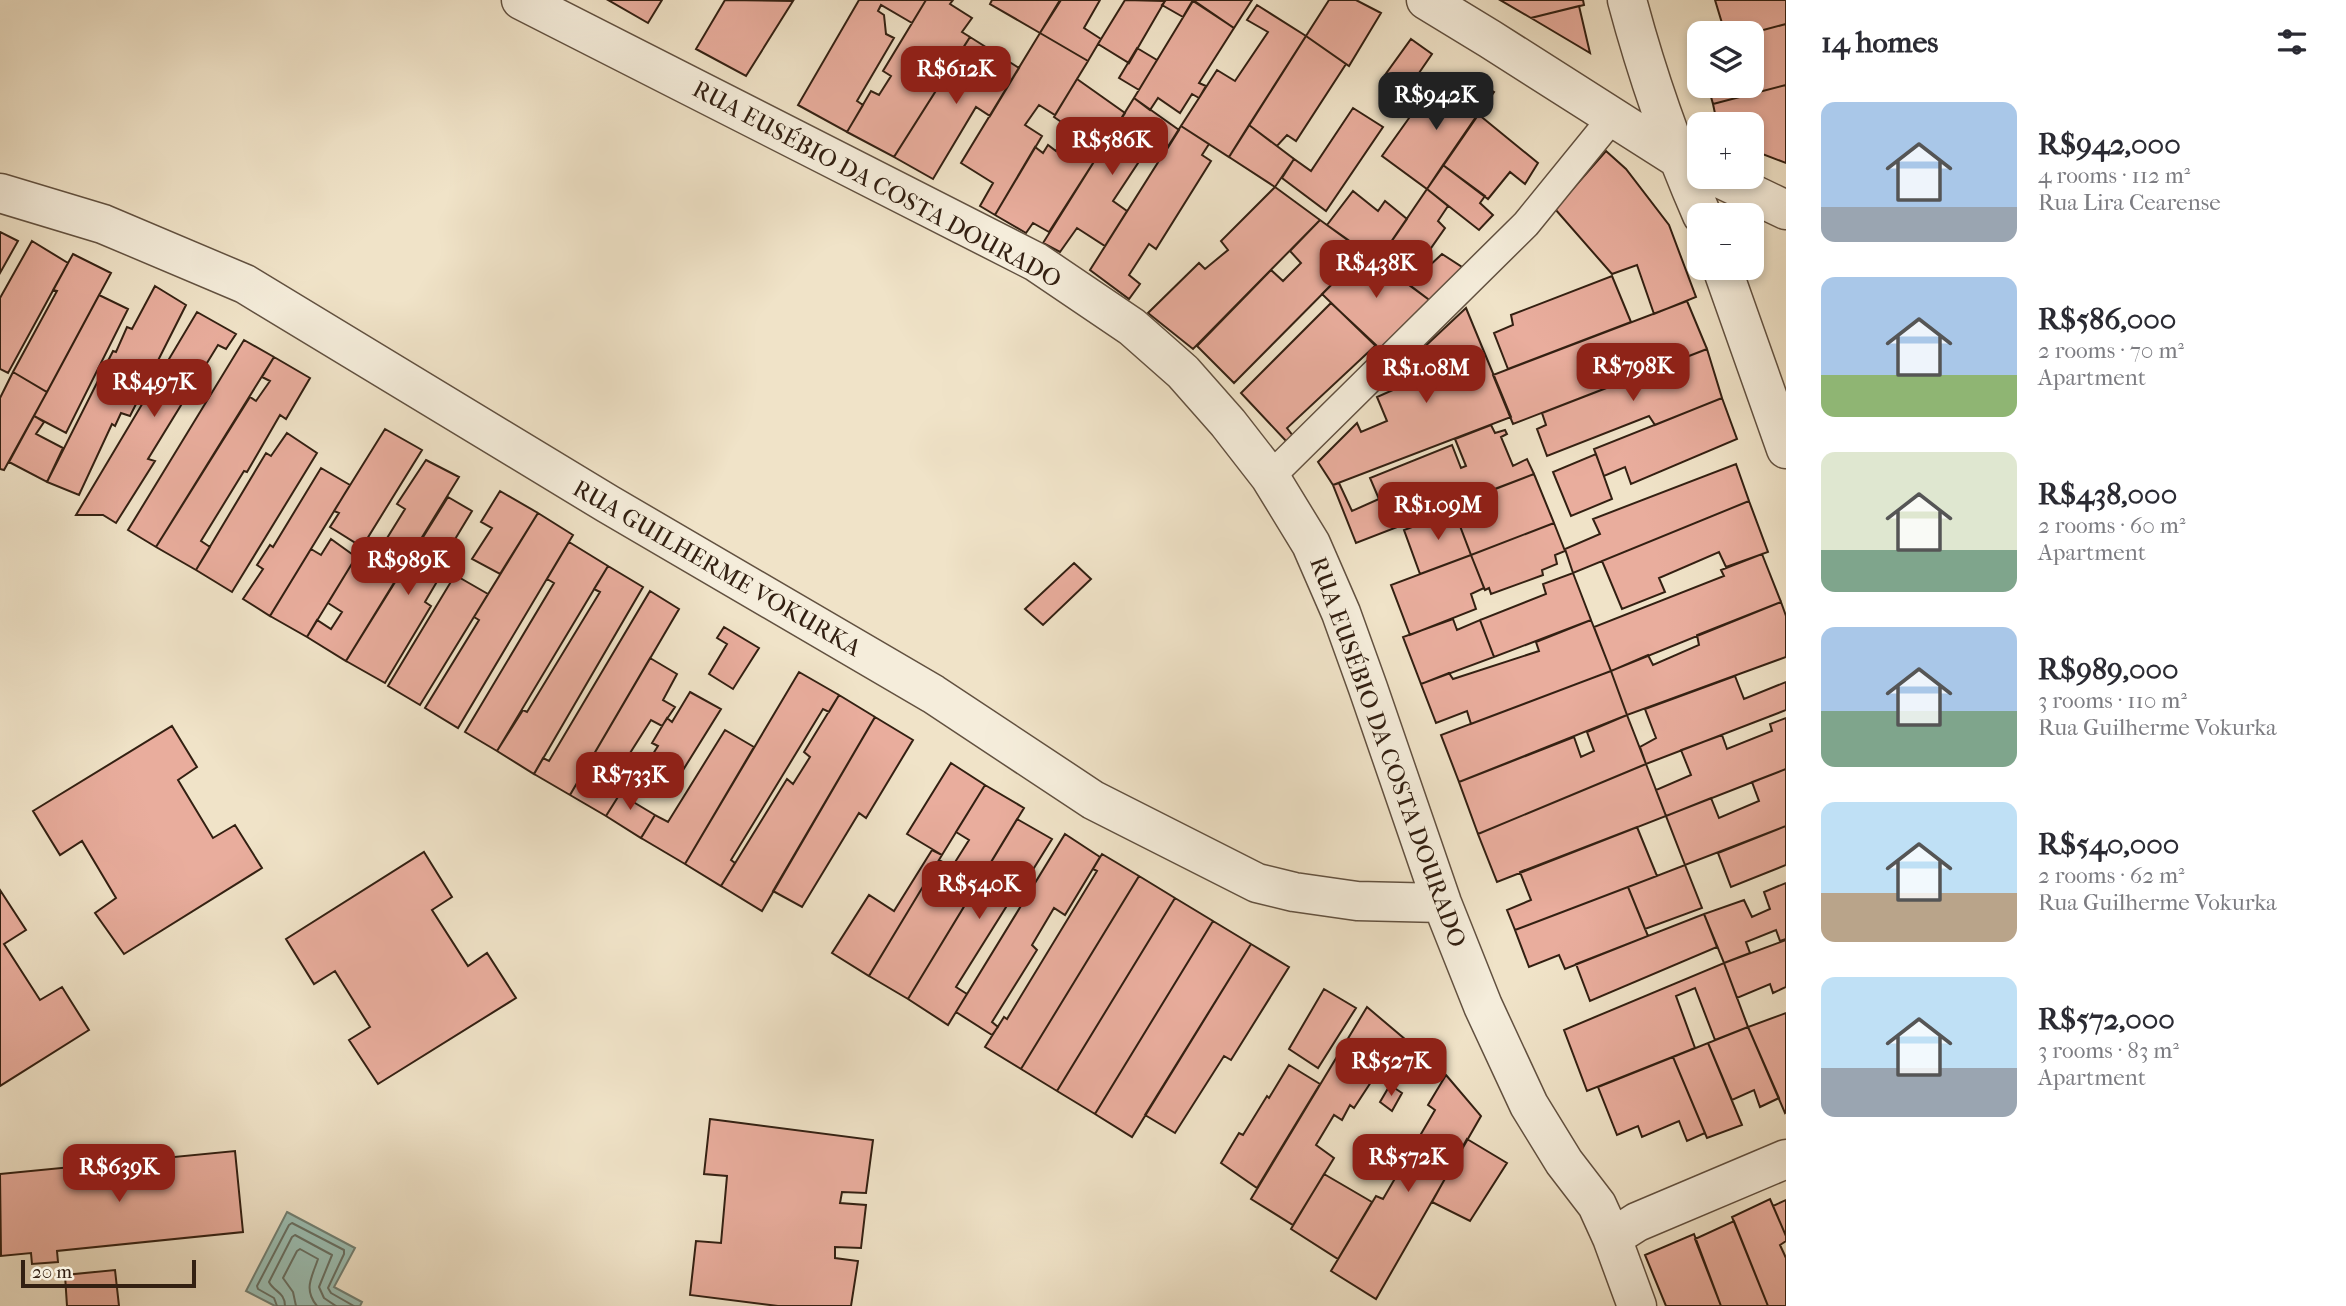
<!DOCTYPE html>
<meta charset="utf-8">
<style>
:root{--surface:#fff;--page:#f2f2f3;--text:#2b2b33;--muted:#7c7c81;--accent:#8f2418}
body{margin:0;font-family:"IM FELL French Canon",serif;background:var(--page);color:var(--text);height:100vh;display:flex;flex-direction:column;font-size:26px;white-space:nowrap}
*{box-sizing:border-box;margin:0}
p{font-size:23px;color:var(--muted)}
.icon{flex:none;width:38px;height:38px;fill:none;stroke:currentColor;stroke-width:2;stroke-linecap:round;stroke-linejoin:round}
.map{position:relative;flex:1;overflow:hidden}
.side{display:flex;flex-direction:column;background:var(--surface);width:560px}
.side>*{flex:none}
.tools{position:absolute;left:1687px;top:21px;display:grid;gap:14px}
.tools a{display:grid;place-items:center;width:77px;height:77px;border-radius:14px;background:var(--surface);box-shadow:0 4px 10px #0003;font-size:35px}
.scale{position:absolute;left:21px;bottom:18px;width:175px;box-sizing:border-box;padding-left:7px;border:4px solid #332012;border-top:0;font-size:19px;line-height:24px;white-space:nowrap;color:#332012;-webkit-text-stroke:5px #f5eddb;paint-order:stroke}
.price{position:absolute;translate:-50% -60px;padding:0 16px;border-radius:14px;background:var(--accent);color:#fff;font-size:23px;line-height:46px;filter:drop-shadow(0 2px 4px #0008)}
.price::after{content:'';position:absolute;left:50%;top:42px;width:21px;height:16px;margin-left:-10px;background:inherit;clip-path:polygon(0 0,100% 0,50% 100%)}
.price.current{background:#222;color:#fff}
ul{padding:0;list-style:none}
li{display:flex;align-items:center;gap:21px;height:175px;padding:0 35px}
li span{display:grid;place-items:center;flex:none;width:196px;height:140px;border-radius:14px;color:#555}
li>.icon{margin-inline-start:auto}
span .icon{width:84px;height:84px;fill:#fffc;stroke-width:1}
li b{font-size:30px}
h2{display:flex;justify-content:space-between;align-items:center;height:84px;padding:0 35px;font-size:30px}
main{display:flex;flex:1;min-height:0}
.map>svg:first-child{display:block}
.water{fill:#9bbeb2;stroke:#717f72;stroke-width:2}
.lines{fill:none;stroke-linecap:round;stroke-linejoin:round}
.shore{stroke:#676f62;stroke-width:2}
.building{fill:#e9ad9d;stroke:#332012;stroke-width:2}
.lane-casing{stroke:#625140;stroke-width:31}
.street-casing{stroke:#625140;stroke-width:41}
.lane{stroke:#f5eddb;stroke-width:28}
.street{stroke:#f5eddb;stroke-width:38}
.labels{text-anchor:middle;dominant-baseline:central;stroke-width:5;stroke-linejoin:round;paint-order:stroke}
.street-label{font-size:24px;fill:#332012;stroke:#f5eddb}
</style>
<main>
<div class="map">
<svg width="1786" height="1306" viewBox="0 0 1786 1306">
<rect width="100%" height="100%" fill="#f0e3c8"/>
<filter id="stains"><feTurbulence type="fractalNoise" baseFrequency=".00286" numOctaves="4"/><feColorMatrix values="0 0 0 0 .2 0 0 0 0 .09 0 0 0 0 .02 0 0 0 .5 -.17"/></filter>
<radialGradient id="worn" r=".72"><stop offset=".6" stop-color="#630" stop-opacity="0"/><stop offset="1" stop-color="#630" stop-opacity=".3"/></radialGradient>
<path class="water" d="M287,1212l68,36 -21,39 28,15 -2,4h-85l-29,-15z"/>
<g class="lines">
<path class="shore" d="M277,1306l-3,-8 -16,-9 -1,-3 32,-61 3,-2 52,27v4l-16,34 3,5 23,13
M285,1306c0,-14 -11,-14 -16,-24l23,-45 3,-2 37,20 -13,32 5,11 12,8
M296,1306l-3,-14 -10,-14 14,-27 3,-2 18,10c-6,18 -15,30 -1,47"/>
</g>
<path class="building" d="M608,0h54l-14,23z
M725,0l68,1 -47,75 -50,-27z
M859,0h67l-14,23 -31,-18 -3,6 6,4 2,19 8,4 -37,63 6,4 -16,27 -49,-27z
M926,0h27l-3,4 22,14 -10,14 8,5 -76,120 -47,-25 24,-41 8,4 12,-19 -8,-5z
M992,0h69l-21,33 -50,-29z
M1060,0h40l-16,28 17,11 -13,22 -48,-28z
M1125,0l40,1 -36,62 -31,-19z
M1193,0l-10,17 -21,-12 4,-5z
M1193,0h59l-18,28z
M1329,0h27l25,13 -32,53 -43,-30z
M1500,0h83l1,5 -53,13z
M1715,0h71v24l-34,9h-27z
M1193,1l41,27 -35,55 7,3 -7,12 -7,-4 -12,19 -22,-15 -8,12 -16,-12z
M1257,5l49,31 -77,121 -48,-31 36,-56 18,11 33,-49 -21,-12z
M1579,6l11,47 -59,-35z
M1786,24v61l-73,19 -5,-18h44v-53z
M1040,33l48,28 -33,54 -16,-10 -14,20 17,11 -47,79 -15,-9 13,-23 -32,-20z
M1306,36l40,28 -50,77 -9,-6 -10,11 -28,-21z
M970,37l49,31 -29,48 -14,-9 -43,72 -39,-22z
M1411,39l21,15 -24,35 -23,-14z
M1137,48l20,12 -18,30 -20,-12z
M1470,77l24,15 -67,97 -45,-33 47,-66 22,13z
M1077,79l48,34 -76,119 -16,-9 -7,10 -31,-18 40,-68 8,6 5,-8 8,6 14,-23 -16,-11z
M1786,85v78l-34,-13v-26l-35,-1 -4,-19z
M1134,98l45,32 -17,27 -14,-9 -35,53 14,10 -22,35 -28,-18 -17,24 -17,-9z
M1353,108l30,19 -57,84 -44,-33 12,-19 17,12z
M1478,114l60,49 -13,21 -15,-12 -22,27 -45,-34z
M1249,125l45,34 -19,28 -46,-30z
M1181,126l28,18 -7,11 9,6 -55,88 -7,-5 -20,31 11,9 -11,15 -39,-29z
M1606,151l20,18 43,56 27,72 -42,17 -17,-49 -25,9 -57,-65z
M1443,165l42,31 -5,7 13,12 -14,15 -52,-41z
M1275,187l45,33 -127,129 -45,-36 51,-50 6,6 23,-19 -7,-9z
M1427,189l21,17 -10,15 7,7 -23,33 5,7 15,-14 23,15 -33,33 -54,-41z
M1353,191l25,20 7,-10 22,18 -29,42 -51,-36z
M1320,220l44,32 -130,131 -37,-37 74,-76 12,11 18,-18 -11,-12z
M0,232l18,9 -18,32z
M32,241l36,22 -60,110 -8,-4v-71z
M1364,252l68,50 -51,49 -59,-57z
M73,254l38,19 -64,119 -34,-20 44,-81 -4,-1z
M1612,276l19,46 -123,47 -14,-36 19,-8 -2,-10z
M155,286l31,19 -56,111 -9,-3 -6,13 -3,-2 -33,71 -32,-13 66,-131 3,1 11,-25 5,2z
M99,295l29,14 -62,124 -32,-17z
M1687,301l20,48 -194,75 -20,-49z
M1331,303l45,42 -89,83 6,8 -6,6 -46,-49z
M1466,308l45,109 -178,68 -15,-23 39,-39 4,9 26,-11 -10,-24 34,-15 -8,-15z
M197,312l39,22 -10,15 -8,-4 -70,114 7,2 -39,62 -13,-8h-27z
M244,340l30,17 -118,190 -28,-17z
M1707,349l15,49 -67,27 -6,-9 -102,40 -10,-27 9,-4 -4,-12z
M274,357l36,21 -24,41 -6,-4 -33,57 -3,-1 -43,70 9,6 -14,23 -40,-23 94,-150 6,4 14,-20 -8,-4z
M13,372l34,20 -43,78 -4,-1v-71z
M1722,398l15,41 -106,45 -6,-17 -21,9 -10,-27z
M34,416l10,6 -8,12 27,14 -16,34 -38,-20z
M1491,425l4,8 10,-3 2,4 -6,3 12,29 14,-7 7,15 -178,69 -23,-58 6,-2 13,28 27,-12 -9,-21 82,-33 9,23 5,-2 -11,-27z
M385,429l37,21 -60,97 -32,-20 9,-14 -5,-2z
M287,433l30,20 -85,139 -36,-22 70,-117 5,3z
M1596,454l16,45 -41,17 -18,-44z
M426,460l33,17 -113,184 -39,-24 10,-17 14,9 11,-17 -14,-9 28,-46 15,7 34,-55 -8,-5z
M1736,464l13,37 -176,72 -8,-24 35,-15 -7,-15z
M321,468l29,17 -80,131 -27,-17 20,-30 -6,-4 13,-20 3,2z
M1534,474l20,49 -83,32 -19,-50z
M500,491l38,22 -38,61 -28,-15 20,-31 -11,-6z
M448,497l24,14 -32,53 5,4 -20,34 6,4 -46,77 -39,-22z
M1749,501l19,51 -42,15 -7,-15 -60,26 6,14 -43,17 -20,-48z
M1452,505l19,50 -51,19 -16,-44 38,-14 -2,-5z
M538,513l35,22 -115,193 -33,-20 54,-88 -5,-3z
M1554,523l11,28 -10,4 2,9 -15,6 1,5 -52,19 -2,-6 -4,2 -14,-35z
M331,539l25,18 -49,80 -37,-21 41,-67 10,6z
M569,542l39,24 -111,185 -32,-19 89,-149 -7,-4z
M1762,554l19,48 -170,69 -17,-44 130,-51 -3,-6z
M1471,555l13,33 -13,6 5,15 -66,26 -19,-50z
M1074,563l17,16 -48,46 -18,-16z
M608,566l35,21 -109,187 -37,-23 26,-41 4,2 73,-120 -6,-3z
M1573,573l18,47 -97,37 -14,-37 66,-26 -3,-10z
M455,575l33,19 -68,111 -32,-19z
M650,591l29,18 -109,186 -36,-21 9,-16 6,3z
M1781,602l5,14v41l-159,58 -16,-44 37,-16 5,10 46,-20 -2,-10z
M1453,619l4,11 23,-10 14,37 -73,27 -18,-47z
M1591,620l20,51 -140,53 -4,-13 -31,12 -15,-39 28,-11 4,6 86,-28 -3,-9z
M724,627l35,21 -26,41 -24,-15 18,-30 -10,-6z
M650,658l27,16 -14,26 12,7 -13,19 -11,-6 -26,41 11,7 -30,48 -36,-21z
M1611,671l16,44 -168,67 -18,-47z
M799,672l40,23 -10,17 -6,-3 -92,151 4,3 -14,23 -36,-22z
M1735,676l9,23 42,-17v28l-140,54 -6,-17 16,-9 -11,-29z
M690,692l31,17 -51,82 -29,-18 17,-27 -6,-3 15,-25 5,4z
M839,695l36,22 -113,194 -41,-25 66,-107 6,5 17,-27 -6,-5z
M1627,715l19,49 -168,70 -19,-52 115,-45 7,20 13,-6 -7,-19z
M875,717l38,23 -47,78 -7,-5 -57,94 -29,-16z
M1786,718v51l-120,47 -10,-26 35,-15 -10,-25 41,-15 5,14 45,-18 -2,-7z
M172,726l25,41 -19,13 35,58 22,-13 27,43 -138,86 -29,-41 21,-15 -34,-57 -22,14 -27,-44z
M725,730l29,17 -69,117 -44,-26 14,-23 13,7z
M951,763l34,22 -43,70 -35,-21z
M1646,764l20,52 -169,66 -19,-48z
M1786,769v57l-101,39 -19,-49 45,-18 8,20 40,-17 -7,-19z
M628,781l10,6 -8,13 25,15 -14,23 -35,-22z
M985,785l39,23 -116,191 -39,-23 70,-116 13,7 17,-27 -13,-8z
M1017,819l35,20 -41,66 -3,-1 -52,83 11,7 -19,31 -40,-26z
M1786,826v39l-55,22 -13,-34z
M1637,827l20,49 -142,54 -8,-20 24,-10 -11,-28z
M1065,834l35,23 -35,58 -11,-7 -22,37 5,5 -45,72 6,5 -6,8 -36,-23z
M932,850l10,5 -73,121 -37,-23 37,-58 25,16z
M424,852l28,45 -20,13 36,56 19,-13 29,45 -138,86 -29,-44 21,-13 -35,-56 -21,13 -28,-45z
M1102,854l37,22 -118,193 -36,-22 19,-30 3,2 90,-148 -4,-2z
M1685,865l17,43 -57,21 -17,-42z
M1139,876l36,22 -118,193 -36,-22z
M1786,883v56l-6,2 -4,-11 -30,12 4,11 -26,10 -20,-49 40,-14 8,17 18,-8 -6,-17z
M1628,887l20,49 -83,33 -6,-14 -30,12 -14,-37z
M0,890l26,40 -22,14 36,56 22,-13 27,43 -89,56z
M1175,898l38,23 -118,193 -38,-23z
M1704,914l13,33 -127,54 -14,-37z
M1213,921l38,23 -119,193 -37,-23z
M1786,940v47l-13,6 -3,-9 -33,14 -13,-35z
M1251,944l38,23 -58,93 -7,-4 -49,77 -30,-18z
M1724,963l24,64 -33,13 -20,-52 -19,8 19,52 -108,43 -23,-61z
M1324,989l32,19 -38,60 -29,-19z
M1367,1007l39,33 -26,42 -7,-3 -19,29 -4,-3 -8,15 -8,-5 -18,30 18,13 -41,67 -42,-26z
M1786,1013v99l-1,1 -37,-86z
M1748,1027l31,71 -19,9 -6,-17 -22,10 -24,-57z
M1708,1043l34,82 -35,13 -34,-81z
M1673,1057l32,76 -18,8 -8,-20 -37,16 -4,-11 -21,9 -19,-48z
M1289,1065l31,19 -63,104 -36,-25 18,-30 4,2 24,-39 2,2z
M1446,1075l35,41 -105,183 -45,-28 45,-75 7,3 52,-89 -7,-5z
M1390,1085l12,8 -10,18 -12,-9z
M710,1119l163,21 -7,53 -24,-1 -2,11 26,2 -5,43 -26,-1v11l23,3 -7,45h-73l-88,-11 6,-54 25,2 6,-67 -23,-2z
M1467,1139l40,24 -37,58 -38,-19z
M235,1151l8,81 -186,19 1,11 -26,2 -1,-11 -30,3 -1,-82z
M1324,1174l48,28 -34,57 -47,-30z
M1770,1199l16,37v5l-6,4 6,13v48h-18l-36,-89z
M1786,1200v36l-13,-30z
M1734,1221l34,85h-47l-26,-67z
M1694,1234l27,72h-55l-21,-51z
M115,1270l4,36h-52l-2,-31z"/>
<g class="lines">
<g class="lane-casing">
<path id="lane" d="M1270,477l256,-253 87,-107"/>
</g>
<g class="street-casing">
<path id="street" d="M521,0l515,262 96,65 51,45 45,51 42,54 41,67 30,69 27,75 74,215 41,103 46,99 35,57 33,43 15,33 25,68
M1426,0l64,39 187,119 22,10
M1627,0c20,75 44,144 75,215
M1717,177l69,33
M0,193l103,31 142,60 363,220 325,190 160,106 164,83 37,9 63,9 85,2
M1722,268l64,181
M1612,1238l25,-16 149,-63"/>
</g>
<use href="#lane" class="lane"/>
<use href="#street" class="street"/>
</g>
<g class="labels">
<g class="street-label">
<text transform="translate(877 184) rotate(28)">RUA EUSÉBIO DA COSTA DOURADO</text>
<text transform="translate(717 568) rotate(30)">RUA GUILHERME VOKURKA</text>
<text transform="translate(1388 752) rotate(70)">RUA EUSÉBIO DA COSTA DOURADO</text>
</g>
</g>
<rect width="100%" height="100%" filter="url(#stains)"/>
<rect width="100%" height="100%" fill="url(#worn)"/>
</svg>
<div class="tools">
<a><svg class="icon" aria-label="layers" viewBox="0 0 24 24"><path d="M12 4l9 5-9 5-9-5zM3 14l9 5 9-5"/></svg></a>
<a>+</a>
<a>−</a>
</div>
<div class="scale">20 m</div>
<b class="price" style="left:956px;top:106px">R$612K</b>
<b class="price current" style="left:1436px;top:132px">R$942K</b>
<b class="price" style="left:1112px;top:177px">R$586K</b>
<b class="price" style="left:1376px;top:300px">R$438K</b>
<b class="price" style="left:1633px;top:403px">R$798K</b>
<b class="price" style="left:1426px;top:405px">R$1.08M</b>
<b class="price" style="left:154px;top:419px">R$497K</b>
<b class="price" style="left:1438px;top:542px">R$1.09M</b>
<b class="price" style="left:408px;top:597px">R$989K</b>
<b class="price" style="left:630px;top:812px">R$733K</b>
<b class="price" style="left:979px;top:921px">R$540K</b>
<b class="price" style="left:1391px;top:1098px">R$527K</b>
<b class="price" style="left:1408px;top:1194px">R$572K</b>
<b class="price" style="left:119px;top:1204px">R$639K</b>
</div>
<section class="side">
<h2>14 homes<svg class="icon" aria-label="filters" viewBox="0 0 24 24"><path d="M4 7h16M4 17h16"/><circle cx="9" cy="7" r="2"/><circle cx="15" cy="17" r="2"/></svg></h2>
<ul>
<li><span style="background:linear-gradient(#a9c7e8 75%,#9aa5b1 0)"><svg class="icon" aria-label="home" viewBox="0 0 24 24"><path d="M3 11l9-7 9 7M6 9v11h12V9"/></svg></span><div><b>R$942,000</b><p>4 rooms · 112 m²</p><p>Rua Lira Cearense</p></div></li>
<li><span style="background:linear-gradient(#a9c7e8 70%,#8fb573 0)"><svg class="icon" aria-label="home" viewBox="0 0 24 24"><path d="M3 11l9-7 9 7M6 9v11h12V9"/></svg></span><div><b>R$586,000</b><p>2 rooms · 70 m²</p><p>Apartment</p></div></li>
<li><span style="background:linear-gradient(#dfe7d0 70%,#7fa58c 0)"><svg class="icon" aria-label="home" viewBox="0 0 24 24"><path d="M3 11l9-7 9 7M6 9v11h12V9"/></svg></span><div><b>R$438,000</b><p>2 rooms · 60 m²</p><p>Apartment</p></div></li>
<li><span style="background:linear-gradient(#a9c7e8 60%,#7fa58c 0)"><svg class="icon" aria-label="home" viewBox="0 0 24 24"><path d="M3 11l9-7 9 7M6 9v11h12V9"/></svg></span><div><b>R$989,000</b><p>3 rooms · 110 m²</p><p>Rua Guilherme Vokurka</p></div></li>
<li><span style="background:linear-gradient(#bfe0f5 65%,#b9a48a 0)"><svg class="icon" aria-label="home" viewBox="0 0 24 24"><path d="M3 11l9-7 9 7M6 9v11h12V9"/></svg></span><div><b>R$540,000</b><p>2 rooms · 62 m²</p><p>Rua Guilherme Vokurka</p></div></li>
<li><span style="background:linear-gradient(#bfe0f5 65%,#9aa5b1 0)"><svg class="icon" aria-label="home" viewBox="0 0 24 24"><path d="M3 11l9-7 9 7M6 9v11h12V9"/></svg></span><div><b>R$572,000</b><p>3 rooms · 83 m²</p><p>Apartment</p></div></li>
</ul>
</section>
</main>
